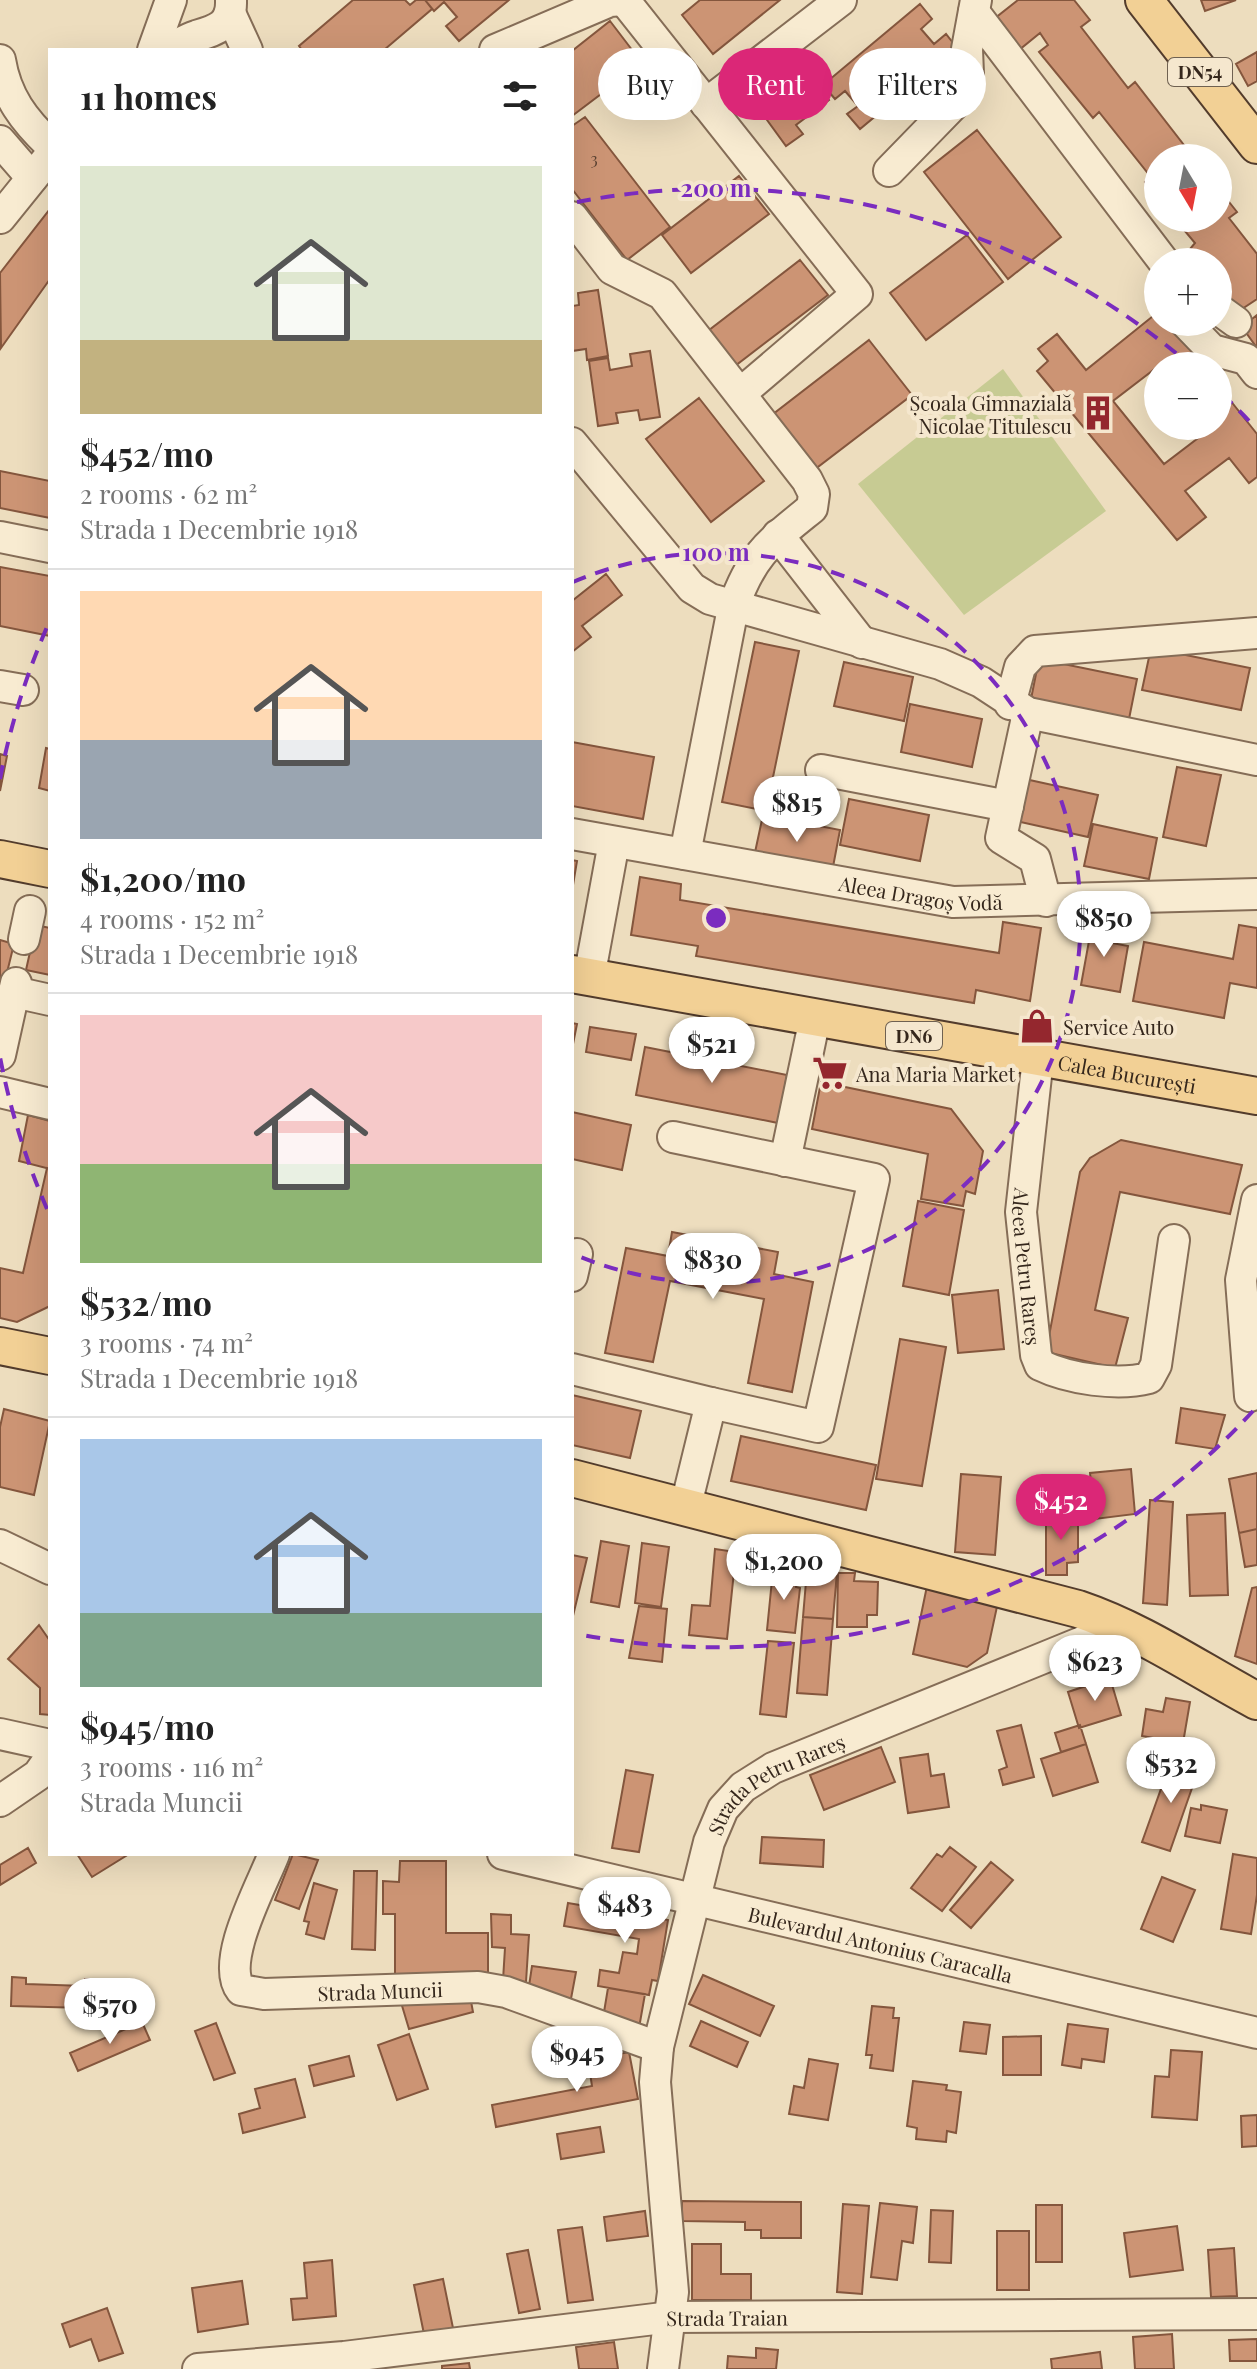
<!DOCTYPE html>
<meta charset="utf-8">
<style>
:root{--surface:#fff;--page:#f2f2f2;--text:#222;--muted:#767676;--line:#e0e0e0;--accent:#db2777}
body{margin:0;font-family:"Playfair Display",serif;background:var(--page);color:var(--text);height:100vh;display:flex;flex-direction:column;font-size:30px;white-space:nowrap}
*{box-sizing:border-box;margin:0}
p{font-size:26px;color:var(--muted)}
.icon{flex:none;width:44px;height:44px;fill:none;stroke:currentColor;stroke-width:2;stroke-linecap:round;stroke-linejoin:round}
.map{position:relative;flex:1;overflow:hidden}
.sheet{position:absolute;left:48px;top:48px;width:526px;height:1808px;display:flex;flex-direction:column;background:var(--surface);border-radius:0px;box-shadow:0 8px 32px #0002}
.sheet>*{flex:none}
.guide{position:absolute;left:598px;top:48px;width:538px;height:72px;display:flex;gap:16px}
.needle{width:52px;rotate:170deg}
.tools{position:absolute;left:1144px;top:144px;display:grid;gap:16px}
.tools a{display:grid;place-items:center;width:88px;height:88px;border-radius:50%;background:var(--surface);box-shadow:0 8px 32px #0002;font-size:40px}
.price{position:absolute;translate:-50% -68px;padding:0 18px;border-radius:28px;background:#fff;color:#222;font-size:26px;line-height:52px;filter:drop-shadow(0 2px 4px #0008)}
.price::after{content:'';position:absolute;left:50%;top:48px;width:24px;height:18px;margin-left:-12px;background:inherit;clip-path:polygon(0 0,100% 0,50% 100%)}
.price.active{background:var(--accent);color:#fff}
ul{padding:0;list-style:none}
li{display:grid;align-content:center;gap:16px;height:424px;padding:0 32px}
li+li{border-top:2px solid var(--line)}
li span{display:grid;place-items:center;height:248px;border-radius:0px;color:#555}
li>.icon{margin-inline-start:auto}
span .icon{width:144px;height:144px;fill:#fffc;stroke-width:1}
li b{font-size:34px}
h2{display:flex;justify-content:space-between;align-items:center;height:96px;padding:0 32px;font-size:34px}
.pill{padding:0 28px;border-radius:36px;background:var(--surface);box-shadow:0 8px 32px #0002;font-size:28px;line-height:72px}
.pill.active{background:var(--accent);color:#fff}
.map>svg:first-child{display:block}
.green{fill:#c7cb93}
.building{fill:#cc9474;stroke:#84563d;stroke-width:2}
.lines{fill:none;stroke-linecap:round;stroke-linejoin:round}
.minor-casing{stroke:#856d57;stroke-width:34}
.major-casing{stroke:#533c2c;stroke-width:40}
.minor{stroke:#f8ebd1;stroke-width:30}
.major{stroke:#f2d095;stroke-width:36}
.ring{fill:none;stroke:#7b2cbf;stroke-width:4;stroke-dasharray:14 10}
.labels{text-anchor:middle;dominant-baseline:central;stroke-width:8;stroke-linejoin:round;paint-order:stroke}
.number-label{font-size:16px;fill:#5b4232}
.shield{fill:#f5e7ce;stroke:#6f6151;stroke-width:2}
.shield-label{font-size:18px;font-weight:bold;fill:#35271c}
.poi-label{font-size:20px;fill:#35271c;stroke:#f5e7ce;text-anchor:start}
.street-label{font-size:20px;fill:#35271c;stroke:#f5e7ce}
.centre{fill:#7b2cbf;stroke:#f5e7ce;stroke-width:4}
.ring-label{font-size:24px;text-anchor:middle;font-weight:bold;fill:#7b2cbf;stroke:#f5e7ce;stroke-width:8;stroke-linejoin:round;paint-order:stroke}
</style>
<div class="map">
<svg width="1257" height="2369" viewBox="0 0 1257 2369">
<rect width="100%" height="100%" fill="#edddbe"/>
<path class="green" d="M1003,369l103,142 -142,104 -106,-131z"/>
<path class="building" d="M353,0h52l5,5 6,-5h9l7,9 -48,41h-82l-3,-4z
M425,0h84l-50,41 -13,-15 11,-9 -13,-15 -10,9z
M700,0h80l-67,54 -31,-39z
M1018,0h56l16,20 -9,7 47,61 7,-6 59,76h-36v39l-13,-15 5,-6 -51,-64 -6,6 -54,-66 9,-7 -8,-12 -21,17 -25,-31z
M1201,0h35l-31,11z
M920,4l12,15 -11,10 13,15 12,-10 11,14 -97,81 -13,-15 11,-8 -13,-15 -10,8 -12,-14z
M610,21l32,42 -70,53v-65z
M1257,52v29l-9,5 -12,-22z
M792,56l11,15 -8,7 13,18 12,-9 9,13 -33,25 7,9 -17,12 -27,-37 -8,6 -13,-18z
M585,117l85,110 -43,33 -55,-71v-63z
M977,130l84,107 -53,42 -84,-107z
M739,176l30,38 -78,59 -29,-38z
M1218,188l19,24 -8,6 28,36v45l-18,12 -21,-27v-22h-17l-11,-13 5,-6 -21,-25h44z
M50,209v70l-49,69 -1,-75z
M967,235l36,47 -77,58 -36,-47z
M800,260l28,35 -97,74 -27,-35z
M598,290l10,66 -21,4 -1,-11 -14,2v-45l7,-1 -1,-12z
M1158,312v10h11l34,44h-45v5l-2,-3 -43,33 51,63 42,-32 -4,-6h16v-41l39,49v43l-8,6 -20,-25 -44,33 21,26 -29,23 -140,-169 11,-10 -10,-12 19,-15 29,36z
M1257,315v33l-15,-21z
M869,340l43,55 -102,78 -42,-55z
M650,351l10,66 -20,3 -2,-10 -22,3 2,10 -20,3 -9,-65 19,-3 2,12 22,-4 -2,-12z
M699,398l65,83 -53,41 -65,-83z
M0,471l50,10v37l-50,-10z
M0,567l50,9v60l-50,-10z
M606,574l16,21 -40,31 9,11 -19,15v-51z
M755,642l44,9 -33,160 -44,-9z
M1151,648l99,20 -9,42 -99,-20z
M1039,659l98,20 -8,40 -98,-20z
M844,662l69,15 -9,44 -70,-15z
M910,704l72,15 -10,48 -71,-15z
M572,742l82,15 -11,62 -71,-13z
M46,748l4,1v42l-11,-3z
M0,754l7,2 -7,35z
M1177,767l44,8 -15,71 -43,-9z
M1025,779l73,16 -10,42 -72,-16z
M849,799l80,16 -9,46 -80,-16z
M763,815l77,15 -8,42 -78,-15z
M1093,824l64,14 -8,41 -65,-13z
M572,860l5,1 -5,30z
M640,877l41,7 -1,16 319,53 4,-31 38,6 -11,73 -54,-11 -2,13 -278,-47 2,-10 -67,-11z
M1093,919l22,5 -3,19 16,3 -8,46 -39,-7z
M36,925l14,3v47l-24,-5z
M1239,925l18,3v60l-27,-5 -6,35 -91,-17 11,-59 89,17z
M0,940l14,4 -13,53h-1z
M572,1023l5,1 -5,25z
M590,1027l46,7 -5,26 -45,-8z
M645,1047l142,28 -9,48 -142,-28z
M821,1082l130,27 32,42 -8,43 -9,-3 -3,15 -42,-7 7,-45 -116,-25z
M572,1112l59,13 -9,45 -50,-11z
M28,1115l22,6v48l-31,-8z
M1121,1140l121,25 -12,49 -110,-22 -25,118 33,8 -13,50 -69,-16 34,-180 10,-14z
M47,1168l3,1v137l-33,16 -17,-4v-50l23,5z
M918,1201l46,9 -15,85 -46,-9z
M672,1232l106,20 -4,22 39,8 -21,110 -44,-9 16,-84 -94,-18 -17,81 -48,-9 21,-105 42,8z
M998,1290l6,59 -46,4 -6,-58z
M900,1339l46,8 -24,139 -46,-7z
M572,1395l69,16 -11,47 -58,-13z
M1181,1408l44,7 -10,34 -39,-6z
M4,1409l46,12 -16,74 -34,-8v-60z
M741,1436l135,29 -10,45 -135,-29z
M1131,1469l4,45 -40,5 -5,-46z
M1257,1473v56l-18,4 -10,-54z
M961,1474l40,3 -6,78 -40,-3z
M1150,1500l23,2 -6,103 -24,-2z
M1046,1512h32v50l-11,1v12h-21z
M1225,1513l3,82 -38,1 -3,-81z
M1257,1529v36l-12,2 -6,-34z
M601,1541l28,5 -10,61 -28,-5z
M642,1543l27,4 -8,60 -26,-4z
M715,1549l21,3 -9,87 -38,-4 3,-30 18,1z
M572,1555l15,3 -15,62z
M773,1570l24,2 -1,15 4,1 -5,45 -28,-3z
M807,1570l30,2 -4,47 -30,-2z
M838,1573h17l-1,8 24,1 -1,33h-10v12h-30z
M927,1586l71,16 -11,51 -20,14 -54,-13z
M1257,1587v77l-22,-8 17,-68z
M639,1606l28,3 -5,53 -33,-4z
M803,1617l30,2 -6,76 -30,-2z
M39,1625l11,16v74l-10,-1v-26l-32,-29z
M768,1641l26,2 -8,74 -26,-3z
M1110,1678l11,37 -42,13 -11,-36z
M1166,1698l24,4 -7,41 -41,-7 4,-27 17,3z
M1021,1725l13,52 -31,8 -4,-15 8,-3 -10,-36z
M1080,1725l6,19 -25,8 -6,-19z
M1086,1744l12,38 -45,14 -12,-37z
M881,1747l14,35 -71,28 -14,-35z
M928,1754l3,22 13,-2 5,33 -41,6 -8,-55z
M1172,1758l27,10 -29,83 -28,-9z
M626,1770l27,5 -14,77 -27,-4z
M1201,1805l26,5 -7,33 -35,-7 6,-28 10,2z
M762,1837l62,3 -1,27 -63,-4z
M950,1847l26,20 -34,44 -31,-23 26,-34 5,3z
M28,1848l8,15 -36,22v-20z
M77,1854h52l-37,23z
M293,1854l25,6 -19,49 -24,-9z
M1233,1854l24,4v37l-6,39 -30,-5z
M400,1861h46v72h42v42l-93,-1v-60h-12v-33l16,1z
M991,1862l22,18 -42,48 -21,-18z
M354,1871h23l-2,79 -23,-1z
M1162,1877l33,13 -22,52 -32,-13z
M314,1883l23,7 -13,49 -18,-5 3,-12 -5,-1z
M568,1903l100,17 -10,61 -6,-1 -3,15 -51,-9 2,-16 19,3 4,-21 14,2 2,-15 -75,-13z
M491,1914l20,1v19l18,1 -3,47 -23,-2 2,-32 -13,-1z
M532,1966l44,6 -6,32 -41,-18z
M703,1975l71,31 -14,30 -71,-32z
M12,1977l14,1v6l59,2v-7h22v8h16v22l-112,-3z
M608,1988l37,6 -6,34 -36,-10z
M470,1996l3,16 -64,17 -9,-30z
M872,2006l22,2 -1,10h6l-6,53 -23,-3 2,-13h-6z
M701,2021l47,21 -11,25 -47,-21z
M142,2022l8,18 -72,31 -8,-18z
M964,2022l26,3 -4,29 -26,-3z
M216,2023l19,50 -21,7 -19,-49z
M1068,2024l40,5 -4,33 -22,-3 -1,9 -19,-3z
M409,2034l19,55 -31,11 -19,-55z
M1041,2036v39h-38v-38z
M1171,2050l31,2 -5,68 -45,-3 3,-41 14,1z
M629,2052l9,47 -142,28 -4,-22 100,-19 -4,-26z
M349,2056l5,20 -40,10 -5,-20z
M809,2059l29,5 -10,56 -39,-6 5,-28 10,2z
M295,2079l10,38 -62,16 -4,-19 21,-6 -5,-19z
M913,2081l34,4 -1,5 15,2 -5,41 -9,-2 -1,11 -30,-3 1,-11 -10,-2z
M1257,2115v31l-15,1 -1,-31z
M600,2127l4,25 -43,7 -4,-25z
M682,2201l119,1v36h-40v-8h-16v-8l-63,-1z
M880,2203l37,4 -4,36 -11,-2 -5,39 -26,-3z
M843,2204l26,2 -7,88 -25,-2z
M1036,2205h26v57h-26z
M931,2210l22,1 -2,52 -22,-1z
M645,2211l3,25 -41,5 -3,-24z
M1177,2226l6,44 -53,7 -6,-44z
M582,2227l11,73 -25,3 -10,-73z
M997,2231h32v59h-32z
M692,2244h29v30h30v26h-59z
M1234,2248l3,48 -26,1 -3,-47z
M528,2250l12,59 -21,4 -12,-59z
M332,2260l4,56 -43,4 -2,-21 16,-1 -3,-35z
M443,2279l10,49 -29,6 -10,-49z
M242,2281l6,43 -50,8 -6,-44z
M107,2308l16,45 -24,8 -8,-22 -21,8 -8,-23z
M1172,2334l2,35h-39l-2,-32z
M1257,2339v22h-27l-1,-21z
M614,2342l4,27h-39l-3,-22z
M756,2348l22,2 -2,19h-49l1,-13 28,2z
M1100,2352l2,17h-50l-1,-10z
M469,2363l1,6h-28v-3z"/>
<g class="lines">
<g class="minor-casing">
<g id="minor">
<path d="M624,0l233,294 -116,99"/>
<path d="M974,12l190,250"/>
<path d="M230,13l17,37"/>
<path d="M153,50l18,-50"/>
<path d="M167,50c9,-4 19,-11 29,-14 20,-6 36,-10 35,-36"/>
<path d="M495,50l115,-49 13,-1"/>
<path d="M0,60c6,37 24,60 50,85"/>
<path d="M706,104l135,-104"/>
<path d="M0,141l32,37"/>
<path d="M889,171l69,-71 10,-26 -1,-25 9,-49"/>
<path d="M572,217l40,52 50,25 145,186 7,14 -2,14c-43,35 -60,46 -79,100l-48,246"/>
<path d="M0,218l50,-62"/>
<path d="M1218,309l18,13"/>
<path d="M1185,322l27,28 34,9 11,14"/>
<path d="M572,443l120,145 18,11 230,65 41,18 47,31 229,47"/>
<path d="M778,535l84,108"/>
<path d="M0,537l50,10"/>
<path d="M0,686l23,4"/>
<path d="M1010,704l10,-37 15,-16 222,-18"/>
<path d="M1028,713l-27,125 34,21 11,42"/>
<path d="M821,770l187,36"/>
<path id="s1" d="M572,834l381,68 304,-8"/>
<path d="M24,939l6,-28"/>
<path d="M589,978l25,-136"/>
<path d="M14,992l36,8"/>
<path d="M0,1055l16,-72"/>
<path id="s2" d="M1038,1058l-17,154 15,143 4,10c29,14 77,21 109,13l7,-13 18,-125"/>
<path d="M0,1092l50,12"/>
<path d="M673,1137l201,42 -56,248 -107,-24 -25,102"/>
<path d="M785,1161l30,-143"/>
<path d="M572,1276l5,-22"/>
<path d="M572,1369l139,34"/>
<path d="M1250,1396l-9,-116 16,-80"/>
<path d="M0,1545l50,24"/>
<path d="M0,1734l50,11"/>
<path d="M0,1801l38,-26 12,-17"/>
<path id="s3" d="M274,1854c-12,31 -55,108 -33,136l23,4 214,-7 28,5 152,55"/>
<path id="s4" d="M503,1854l754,179"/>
<path id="s5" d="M198,2369l146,-12 327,-40 586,-3"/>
<path id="s6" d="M663,2369l10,-77 -18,-210 3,-35 51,-205 14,-33 20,-22 30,-19 351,-143"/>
</g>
</g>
<g class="major-casing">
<g id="major">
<path d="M1144,0l113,145"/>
<path d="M0,859l50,10"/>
<path id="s7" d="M572,974l685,122"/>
<path d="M0,1346l50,10"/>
<path d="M572,1478l506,131c65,22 119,60 179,92"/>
</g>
</g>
<use href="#minor" class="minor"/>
<use href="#major" class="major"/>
</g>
<g class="ring">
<path d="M573 582A365 365 0 1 1 573 1254"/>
<path d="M1253 1411A729 729 0 0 1 577 1634M47 1209A729 729 0 0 1 0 1057M0 779A729 729 0 0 1 47 627M577 202A729 729 0 0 1 1189 364M1222 394A729 729 0 0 1 1253 425"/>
</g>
<defs>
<g id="building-bare" transform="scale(2.76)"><path d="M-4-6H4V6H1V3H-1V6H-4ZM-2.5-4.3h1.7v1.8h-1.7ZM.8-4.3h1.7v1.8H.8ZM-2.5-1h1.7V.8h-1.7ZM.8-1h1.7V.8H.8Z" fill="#94272e" stroke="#f5e7ce" stroke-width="2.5" paint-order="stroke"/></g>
<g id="shop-bare" transform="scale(2.76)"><path d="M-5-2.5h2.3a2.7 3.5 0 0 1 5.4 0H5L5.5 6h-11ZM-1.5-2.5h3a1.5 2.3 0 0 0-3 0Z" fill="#94272e" stroke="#f5e7ce" stroke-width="2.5" paint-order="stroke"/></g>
<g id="supermarket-bare" transform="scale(2.76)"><path d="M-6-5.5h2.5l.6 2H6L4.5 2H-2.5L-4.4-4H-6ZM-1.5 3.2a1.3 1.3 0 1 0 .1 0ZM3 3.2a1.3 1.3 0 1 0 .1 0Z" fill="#94272e" stroke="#f5e7ce" stroke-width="2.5" paint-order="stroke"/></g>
</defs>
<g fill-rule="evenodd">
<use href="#building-bare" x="1098" y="413"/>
<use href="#shop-bare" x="1037" y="1026"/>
<use href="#supermarket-bare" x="830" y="1073"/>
</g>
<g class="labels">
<g class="number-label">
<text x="594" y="158">3</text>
</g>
<g class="shield">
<rect x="1168" y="58" width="64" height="28" rx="6"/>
<rect x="886" y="1022" width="56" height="28" rx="6"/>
</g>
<g class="shield-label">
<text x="1200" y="72">DN54</text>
<text x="914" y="1036">DN6</text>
</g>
<g class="poi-label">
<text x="1072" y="402" text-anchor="end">Școala Gimnazială<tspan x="1072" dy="23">Nicolae Titulescu</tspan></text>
<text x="1063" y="1026">Service Auto</text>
<text x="856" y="1073">Ana Maria Market</text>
</g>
<g class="street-label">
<text stroke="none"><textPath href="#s1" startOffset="354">Aleea Dragoș Vodă</textPath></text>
<text stroke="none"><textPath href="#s7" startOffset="564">Calea București</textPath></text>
<text stroke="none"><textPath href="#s2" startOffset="210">Aleea Petru Rareș</textPath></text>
<text stroke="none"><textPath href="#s6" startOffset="628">Strada Petru Rareș</textPath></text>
<text stroke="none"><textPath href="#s4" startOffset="388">Bulevardul Antonius Caracalla</textPath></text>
<text stroke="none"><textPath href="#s3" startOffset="284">Strada Muncii</textPath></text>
<text stroke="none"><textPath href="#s5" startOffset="532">Strada Traian</textPath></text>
</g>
</g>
<circle cx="716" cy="918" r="12" class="centre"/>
<g class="ring-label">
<text x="716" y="197">200 m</text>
<text x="716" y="561">100 m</text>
</g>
</svg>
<div class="tools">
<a><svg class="needle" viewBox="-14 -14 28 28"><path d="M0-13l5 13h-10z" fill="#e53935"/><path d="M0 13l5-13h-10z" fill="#767676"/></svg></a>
<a>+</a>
<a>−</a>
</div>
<b class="price" style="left:797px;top:844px">$815</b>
<b class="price" style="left:1104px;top:959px">$850</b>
<b class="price" style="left:712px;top:1085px">$521</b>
<b class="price" style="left:713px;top:1301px">$830</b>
<b class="price active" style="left:1061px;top:1542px">$452</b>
<b class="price" style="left:784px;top:1602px">$1,200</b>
<b class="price" style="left:1095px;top:1703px">$623</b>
<b class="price" style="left:1171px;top:1805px">$532</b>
<b class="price" style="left:625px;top:1945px">$483</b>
<b class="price" style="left:110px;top:2046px">$570</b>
<b class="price" style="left:577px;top:2094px">$945</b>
<div class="guide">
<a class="pill">Buy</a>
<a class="pill active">Rent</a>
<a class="pill">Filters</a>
</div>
<section class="sheet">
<h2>11 homes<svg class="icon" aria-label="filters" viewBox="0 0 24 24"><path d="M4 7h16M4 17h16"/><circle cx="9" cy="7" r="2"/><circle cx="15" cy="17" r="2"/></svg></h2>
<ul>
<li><span style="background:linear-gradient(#dfe7d0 70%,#c2b280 0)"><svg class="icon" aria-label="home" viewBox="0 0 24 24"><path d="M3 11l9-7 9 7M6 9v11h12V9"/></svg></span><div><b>$452/mo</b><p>2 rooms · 62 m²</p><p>Strada 1 Decembrie 1918</p></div></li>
<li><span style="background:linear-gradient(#ffd9b3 60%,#9aa5b1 0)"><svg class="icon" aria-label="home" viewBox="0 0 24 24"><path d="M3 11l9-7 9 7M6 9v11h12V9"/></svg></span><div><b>$1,200/mo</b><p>4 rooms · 152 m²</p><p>Strada 1 Decembrie 1918</p></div></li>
<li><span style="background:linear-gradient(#f6c9c9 60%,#8fb573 0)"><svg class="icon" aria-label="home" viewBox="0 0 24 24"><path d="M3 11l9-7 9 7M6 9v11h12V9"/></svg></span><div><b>$532/mo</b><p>3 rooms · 74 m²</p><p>Strada 1 Decembrie 1918</p></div></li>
<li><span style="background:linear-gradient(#a9c7e8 70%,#7fa58c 0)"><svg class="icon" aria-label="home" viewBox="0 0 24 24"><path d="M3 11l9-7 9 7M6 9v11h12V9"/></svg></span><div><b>$945/mo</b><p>3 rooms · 116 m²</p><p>Strada Muncii</p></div></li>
</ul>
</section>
</div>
